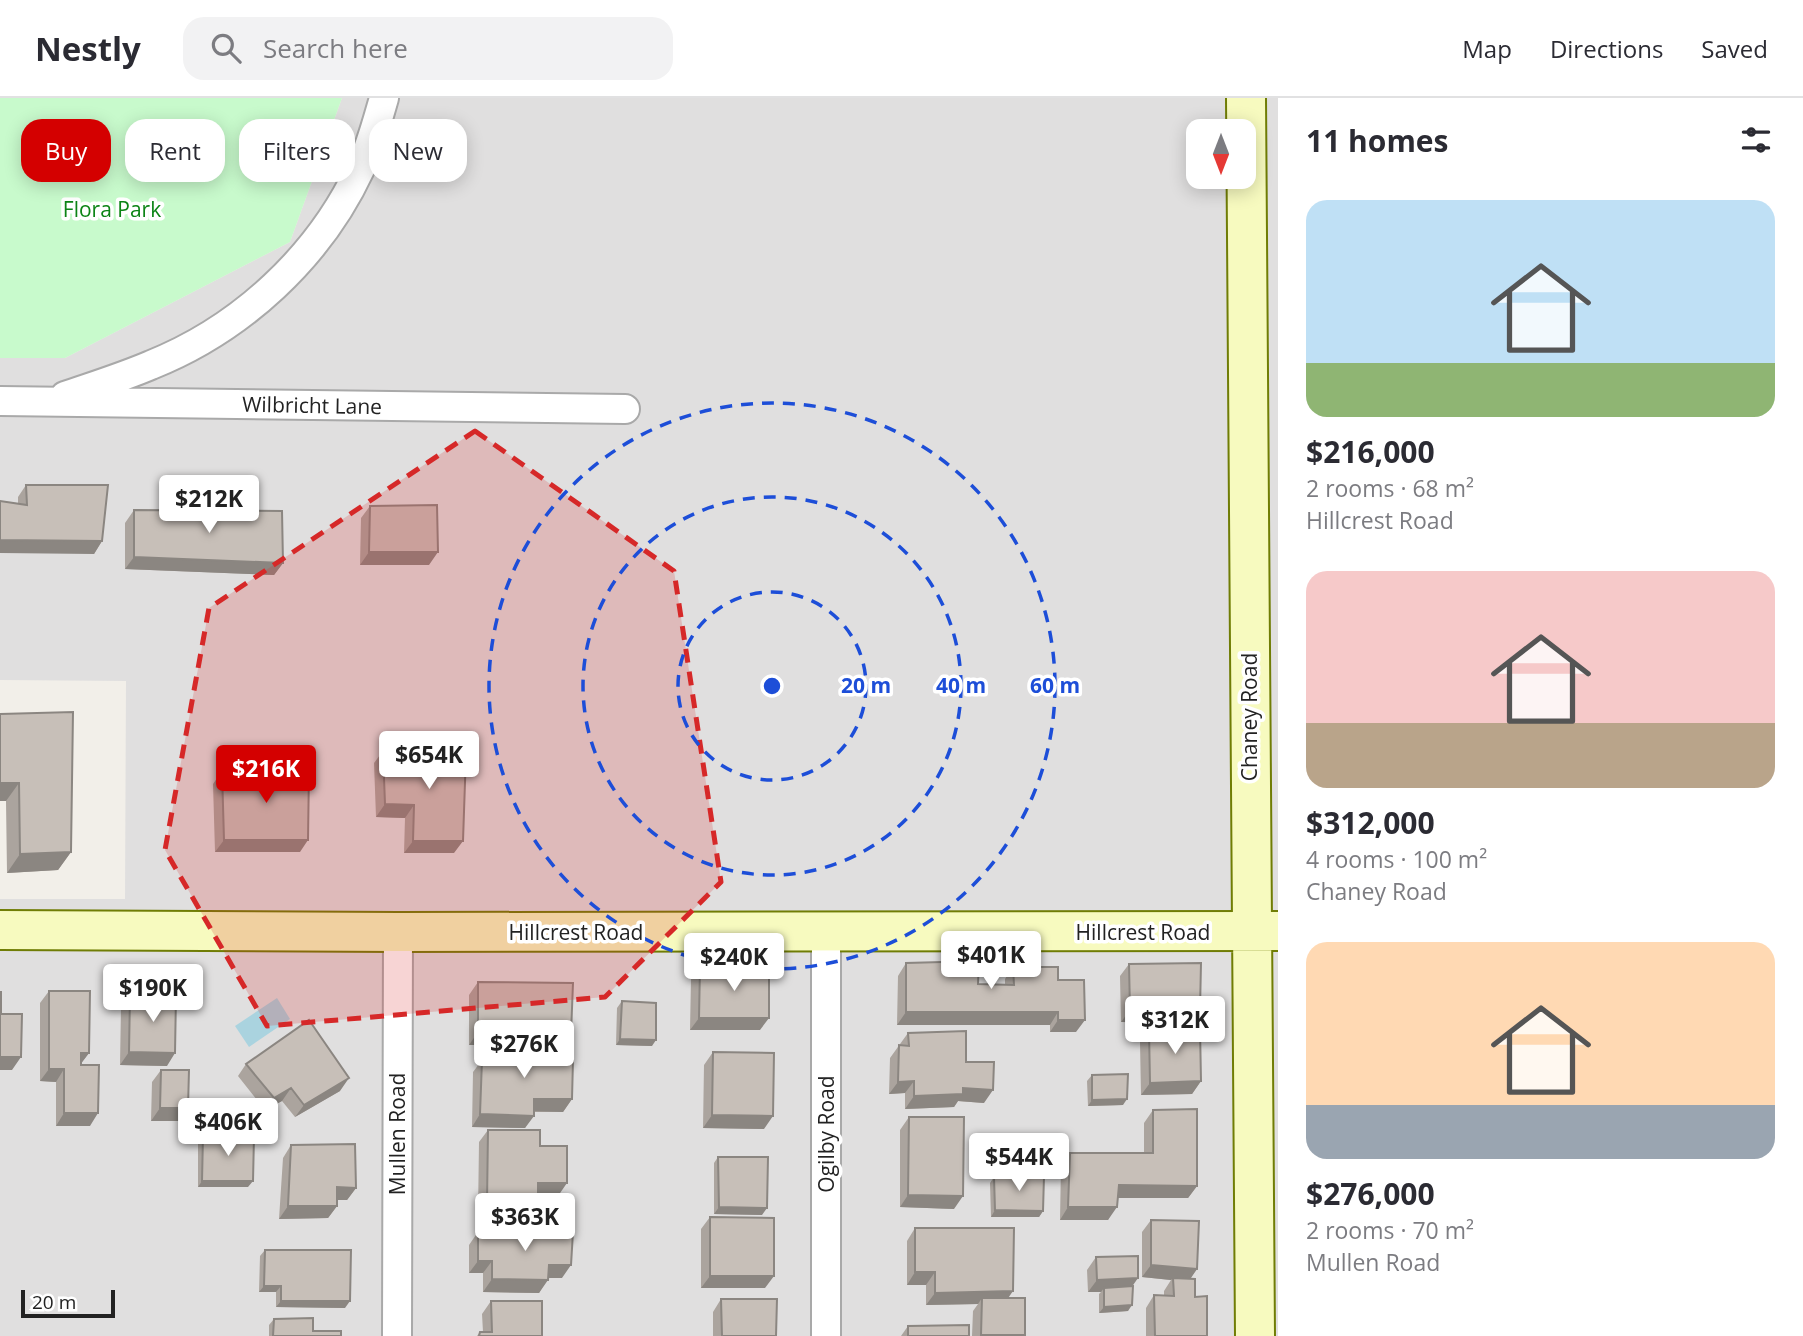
<!DOCTYPE html>
<meta charset="utf-8">
<style>
:root{--surface:#fff;--page:#f2f2f3;--text:#2b2b33;--muted:#7c7c81;--line:#e1e1e2;--accent:#d40000}
body{margin:0;font-family:"Open Sans",sans-serif;background:var(--page);color:var(--text);height:100vh;display:flex;flex-direction:column;font-size:26px;white-space:nowrap}
*{box-sizing:border-box;margin:0}
p{font-size:23px;color:var(--muted)}
.icon{flex:none;width:38px;height:38px;fill:none;stroke:currentColor;stroke-width:2;stroke-linecap:round;stroke-linejoin:round}
.map{position:relative;flex:1;overflow:hidden}
.details{display:flex;flex-direction:column;background:var(--surface);width:525px}
.details>*{flex:none}
.guide{position:absolute;left:21px;top:21px;width:665px;height:63px;display:flex;gap:14px}
.needle{width:46px;rotate:180deg}
.fabs{position:absolute;left:1186px;top:21px;display:grid;gap:14px}
.fabs a{display:grid;place-items:center;width:70px;height:70px;border-radius:14px;background:var(--surface);box-shadow:0 4px 18px #0003;font-size:35px}
.scale{position:absolute;left:21px;bottom:18px;width:94px;box-sizing:border-box;padding-left:7px;border:4px solid #222;border-top:0;font-size:19px;line-height:24px;white-space:nowrap;color:#222;-webkit-text-stroke:5px #fff;paint-order:stroke}
.price{position:absolute;translate:-50% -60px;padding:0 16px;border-radius:7px;background:#fff;color:#222;font-size:23px;line-height:46px;filter:drop-shadow(0 2px 4px #0008)}
.price::after{content:'';position:absolute;left:50%;top:42px;width:21px;height:16px;margin-left:-10px;background:inherit;clip-path:polygon(0 0,100% 0,50% 100%)}
.price.selected{background:var(--accent);color:#fff}
ul{padding:0;list-style:none}
li{display:grid;align-content:center;gap:14px;height:371px;padding:0 28px}
li span{display:grid;place-items:center;height:217px;border-radius:21px;color:#555}
li>.icon{margin-inline-start:auto}
span .icon{width:126px;height:126px;fill:#fffc;stroke-width:1}
li b{font-size:30px}
h2{display:flex;justify-content:space-between;align-items:center;height:84px;padding:0 28px;font-size:30px}
.pill{padding:0 24px;border-radius:21px;background:var(--surface);box-shadow:0 4px 18px #0003;font-size:24px;line-height:63px}
.pill.selected{background:var(--accent);color:#fff}
header{display:flex;align-items:center;gap:42px;box-sizing:border-box;height:98px;padding:0 35px;background:var(--surface);border-bottom:2px solid var(--line)}
header strong{font-size:33px}
nav{display:flex;gap:38px;margin-inline-start:auto;font-size:24px}
.search{width:490px;height:63px;background:var(--page);display:flex;align-items:center;gap:18px;box-sizing:border-box;padding:0 24px;border-radius:21px;color:var(--muted);font-size:26px}
main{display:flex;flex:1;min-height:0}
.map>svg:first-child{display:block}
.residential{fill:#e0dfdf;fill-rule:evenodd}
.park{fill:#c8facc}
.water{fill:#aad3df}
.lines{fill:none;stroke-linecap:round;stroke-linejoin:round}
.street-casing{stroke:#a9a9a9;stroke-width:32}
.secondary-casing{stroke:#707d05;stroke-width:42}
.street{stroke:#fff;stroke-width:28}
.secondary{stroke:#f7fabf;stroke-width:38}
.wall{fill:#aba49e}
.shaded-wall{fill:#8b8681}
.building{fill:#c7bfb8;stroke:#8b8681;stroke-width:2}
.marked{fill:#d62828;fill-opacity:0.2;stroke:#d62828;stroke-width:5;stroke-dasharray:14 9;stroke-linejoin:round}
.ring{fill:none;stroke:#1d4ed8;stroke-width:3.5;stroke-dasharray:12 9}
.labels{text-anchor:middle;dominant-baseline:central;stroke-width:7;stroke-linejoin:round;paint-order:stroke}
.park-label{font-size:21px;fill:#0c8416;stroke:#fff}
.street-label{font-size:21px;fill:#222;stroke:#fff}
.centre{fill:#1d4ed8;stroke:#fff;stroke-width:3.5}
.ring-label{font-size:21px;text-anchor:middle;font-weight:bold;fill:#1d4ed8;stroke:#fff;stroke-width:7;stroke-linejoin:round;paint-order:stroke}
</style>
<header>
<strong>Nestly</strong>
<div class="search"><svg class="icon" aria-label="search" viewBox="0 0 24 24"><circle cx="10" cy="10" r="6"/><path d="M15 15l6 6"/></svg>Search here</div>
<nav><a>Map</a><a>Directions</a><a>Saved</a></nav>
</header>
<main>
<div class="map">
<svg width="1278" height="1238" viewBox="0 0 1278 1238">
<rect width="100%" height="100%" fill="#f2efe9"/>
<path class="residential" d="M342,0h936v1238h-1278v-437h125l1,-218 -126,-1v-322h65l225,-116zM1199,33h45v46h-45z"/>
<path class="park" d="M0,0h342l-52,144 -225,116h-65z"/>
<path class="water" d="M277,900l13,21 -41,28 -14,-21z"/>
<g class="lines">
<g class="street-casing">
<path id="street" d="M65,298c29,-10 58,-19 86,-31 90,-36 168,-108 209,-196 11,-23 17,-47 24,-71
M0,303l625,8
M826,834v404
M397,1238l1,-404"/>
</g>
<g class="secondary-casing">
<path id="secondary" d="M1246,0l9,1238
M0,832l398,2 880,-1"/>
</g>
<use href="#street" class="street"/>
<use href="#secondary" class="secondary"/>
</g>
<path class="wall" d="M26,387l76,56 -8,13 -76,-50v-7z
M370,408l59,59h-69l1,-47z
M134,412l149,53 -9,12 -149,-6v-46z
M0,616l71,138 -13,18 -51,3 -1,-72h-6z
M383,653l71,102h-50l1,-35 -29,-1 -2,-54z
M222,673l78,81h-85l-2,-68z
M906,865l72,21 27,1v-6l8,-12 45,13 18,52h-26v-7h-153l1,-49z
M1129,866l62,59 -70,-1 -1,-46z
M700,869l60,63h-70l1,-51z
M478,884l93,52 -9,12h-11v14l21,39 -9,13h-29l-9,16 -53,-1 1,-55 9,-12h21v-5l7,-10h-41v-50z
M49,893l40,62 -8,10 9,63h-34v-44l-16,-1v-78z
M130,897l37,71 -47,-1 1,-58z
M622,903l30,45 -36,-1 1,-37z
M1149,932l52,51 -9,13 -51,1 -1,-53z
M908,935l58,29 18,41 -26,-2 -4,6 -49,2v-16l-16,1 1,-36z
M713,954l51,77 -61,-1 1,-63z
M246,966l94,27 -45,26 -13,-16 -17,9 -27,-34z
M161,972l18,51h-28l1,-39z
M1092,977l31,30 -35,1 -1,-25z
M1153,1012l44,76 -9,12h-70l-10,22h-48l1,-55 9,-12h74v-30z
M909,1019l45,92 -54,-2v-77z
M488,1032l52,16 18,50 -20,-1v8l-9,13 -51,-2 1,-72z
M203,1038l45,51h-50v-45z
M291,1047l65,43 -9,12h-10v6l-9,12 -49,1 4,-61z
M718,1059l44,58 -48,-1v-51z
M994,1079l49,34 -4,6h-48l-1,-34z
M710,1119l55,71h-64v-59z
M1151,1122l46,49 -7,9 17,58h-61v-28l8,-13 10,1v-5l7,-11 -29,-3v-45z
M915,1130l93,70 17,37 -1,1h-52l1,-25 5,-7 -52,1v-20h-19v-44z
M478,1134l84,46h-14l-9,15 -56,-1v-19h-14v-28z
M265,1152l80,58 -69,-1v-15h-17l1,-36z
M1096,1159l36,29 -4,25 -29,2v-19l2,-2h-13l-1,-22z
M721,1201l55,37h-63v-24z
M491,1203l51,35h-65l3,-4h3l-1,-18z
M274,1221l39,12 28,5h-72v-11z
M908,1228l61,10h-68z"/>
<path class="shaded-wall" d="M0,442l102,1 -8,13 -94,-1z
M369,454h69l-9,13h-69z
M134,459l149,6 -9,12 -149,-6z
M0,685h19l-13,18h-6z
M385,706l29,1 -9,13 -29,-1z
M224,742h84l-8,12h-85z
M413,743h50l-9,12h-50z
M71,754l-13,18 -51,3 13,-19z
M1130,912h70l-9,13 -70,-1z
M906,914h152l-8,13h-153z
M699,920h70l-9,12h-70z
M1058,922h27l-9,12h-26z
M478,934l93,2 -9,12 -50,-1v-2l-2,2h-41z
M620,941l36,1 -4,6 -36,-1z
M129,954l46,1 -8,13 -47,-1z
M81,955h8l-9,12z
M0,959h21l-9,13h-12z
M49,971h15l-8,13 -16,-1z
M349,980l-9,13 -45,26 9,-12z
M914,983l-9,12 -16,1 9,-12z
M1201,983l-9,13 -51,1 9,-12z
M291,990l-9,13 -17,9 9,-12z
M963,990l30,2 -9,13 -26,-2 -4,6 -49,2 9,-13z
M534,1001h38l-9,13 -38,-1z
M1127,1001l-4,6 -35,1 4,-6z
M160,1010h28l-9,13h-28z
M64,1015h34l-8,13h-34z
M480,1016l54,2 -9,12 -53,-1z
M712,1017l61,1 -9,13 -61,-1z
M202,1083h51l-5,6h-50z
M538,1085h29l-9,13 -28,-1z
M1119,1087l78,1 -9,12h-78z
M337,1089l19,1 -9,12h-19z
M908,1097l55,1 -9,13 -54,-2z
M487,1104l51,1 -9,13 -51,-2z
M288,1108h49l-9,12 -49,1z
M719,1109l48,1 -5,7 -48,-1z
M1068,1109h49l-9,13h-48z
M995,1112l48,1 -4,6h-48z
M478,1163h14l-9,12h-14z
M549,1167h22l-9,13h-22z
M1151,1167l46,4 -8,12 -16,-3 -2,2 -29,-3z
M915,1174h20l-9,13h-19z
M710,1178h64l-9,12h-64z
M1138,1180l-9,13 -25,-3 -3,4h-13l9,-12z
M492,1181l56,1 -9,13 -56,-1z
M264,1188h17l-5,6h-17z
M1013,1193l-9,13 -22,-6 -4,6 -52,1 9,-12z
M281,1203h69l-5,7 -69,-1z
M1132,1207l-4,6 -29,2 5,-6z
M981,1237h44l-1,1h-44z"/>
<path class="building" d="M26,387h82l-6,56 -102,-1v-39l27,4z
M437,407l1,47h-69l1,-46z
M134,412l148,1 1,52 -149,-6z
M73,614l-2,140 -51,2 -1,-71h-19v-69z
M383,653l83,2 -3,88h-50l1,-36 -29,-1z
M309,672l-1,70h-84l-2,-69z
M979,863l-1,23 36,1 -1,-18h45v13h26l1,40h-27v-8h-152v-49z
M1201,865l-1,47h-70l-1,-46z
M700,869l69,1v50h-70z
M478,884l95,1 -2,51 -93,-2z
M49,893h41l-1,62h-8v12h18l-1,48h-34v-44h-15z
M0,894h1v22h21l-1,43h-21z
M130,897h46l-1,58 -46,-1z
M622,903l34,2v37l-36,-1z
M309,922l40,58 -45,27 -13,-17 -17,10 -28,-34z
M1200,930l1,53 -51,2 -1,-53z
M966,933v31h28l-1,28 -30,-2v6l-49,2v-15l-16,1 1,-37 10,1 -1,-13z
M551,944v18h22l-1,39h-38v17l-54,-2 2,-54h30v-17z
M713,954l61,1 -1,63 -61,-1z
M161,972h28l-1,38h-28z
M1128,976l-1,25 -35,1v-25z
M1197,1011v77l-78,-1 -2,22h-49l2,-54h83v-43z
M909,1019h55l-1,79 -55,-1z
M488,1032h52v16h27v37h-29v20l-51,-1z
M203,1038h51l-1,45h-51z
M355,1046l1,44 -19,-1v19h-49l3,-61z
M718,1059h50l-1,51 -48,-1z
M1044,1078l-1,35 -48,-1 -1,-33z
M710,1119l64,1v58h-64z
M1151,1122l48,1 -2,48 -46,-4z
M915,1130h99l-1,63 -78,2v-21h-20z
M478,1134h95l-2,33h-22l-1,15 -56,-1v-18h-14z
M265,1152h86l-1,51h-69v-15h-17z
M1138,1158v22l-41,2 -1,-23z
M1173,1180l22,1v18l12,-1v40h-52l-1,-41 20,1z
M1133,1188l-1,19 -28,2v-19z
M982,1200h43v37h-44z
M721,1201h56l-1,37h-54z
M491,1203h51v35h-63l1,-4h12z
M313,1220v13h28v5h-68l1,-17z
M969,1227v11h-61v-10z"/>
<path class="marked" d="M475,333l199,140 47,311 -116,115 -338,29 -102,-176 44,-242z"/>
<g class="ring">
<circle cx="772" cy="588" r="94"/>
<circle cx="772" cy="588" r="189"/>
<circle cx="772" cy="588" r="283"/>
</g>
<g class="labels">
<g class="park-label">
<text x="112" y="111">Flora Park</text>
</g>
<g class="street-label">
<text transform="translate(312 307) rotate(1)">Wilbricht Lane</text>
<text transform="translate(1249 619) rotate(-90)">Chaney Road</text>
<text x="576" y="834">Hillcrest Road</text>
<text x="1143" y="834">Hillcrest Road</text>
<text transform="translate(397 1036) rotate(-90)">Mullen Road</text>
<text transform="translate(826 1036) rotate(-90)">Ogilby Road</text>
</g>
</g>
<circle cx="772" cy="588" r="10" class="centre"/>
<g class="ring-label">
<text x="866" y="595">20 m</text>
<text x="961" y="595">40 m</text>
<text x="1055" y="595">60 m</text>
</g>
</svg>
<div class="fabs">
<a><svg class="needle" viewBox="-14 -14 28 28"><path d="M0-13l5 13h-10z" fill="#e53935"/><path d="M0 13l5-13h-10z" fill="#7c7c81"/></svg></a>
</div>
<div class="scale">20 m</div>
<b class="price" style="left:209px;top:437px">$212K</b>
<b class="price" style="left:429px;top:693px">$654K</b>
<b class="price selected" style="left:266px;top:707px">$216K</b>
<b class="price" style="left:991px;top:893px">$401K</b>
<b class="price" style="left:734px;top:895px">$240K</b>
<b class="price" style="left:153px;top:926px">$190K</b>
<b class="price" style="left:1175px;top:958px">$312K</b>
<b class="price" style="left:524px;top:982px">$276K</b>
<b class="price" style="left:228px;top:1060px">$406K</b>
<b class="price" style="left:1019px;top:1095px">$544K</b>
<b class="price" style="left:525px;top:1155px">$363K</b>
<div class="guide">
<a class="pill selected">Buy</a>
<a class="pill">Rent</a>
<a class="pill">Filters</a>
<a class="pill">New</a>
</div>
</div>
<section class="details">
<h2>11 homes<svg class="icon" aria-label="filters" viewBox="0 0 24 24"><path d="M4 7h16M4 17h16"/><circle cx="9" cy="7" r="2"/><circle cx="15" cy="17" r="2"/></svg></h2>
<ul>
<li><span style="background:linear-gradient(#bfe0f5 75%,#8fb573 0)"><svg class="icon" aria-label="home" viewBox="0 0 24 24"><path d="M3 11l9-7 9 7M6 9v11h12V9"/></svg></span><div><b>$216,000</b><p>2 rooms · 68 m²</p><p>Hillcrest Road</p></div></li>
<li><span style="background:linear-gradient(#f6c9c9 70%,#b9a48a 0)"><svg class="icon" aria-label="home" viewBox="0 0 24 24"><path d="M3 11l9-7 9 7M6 9v11h12V9"/></svg></span><div><b>$312,000</b><p>4 rooms · 100 m²</p><p>Chaney Road</p></div></li>
<li><span style="background:linear-gradient(#ffd9b3 75%,#9aa5b1 0)"><svg class="icon" aria-label="home" viewBox="0 0 24 24"><path d="M3 11l9-7 9 7M6 9v11h12V9"/></svg></span><div><b>$276,000</b><p>2 rooms · 70 m²</p><p>Mullen Road</p></div></li>
</ul>
</section>
</main>
